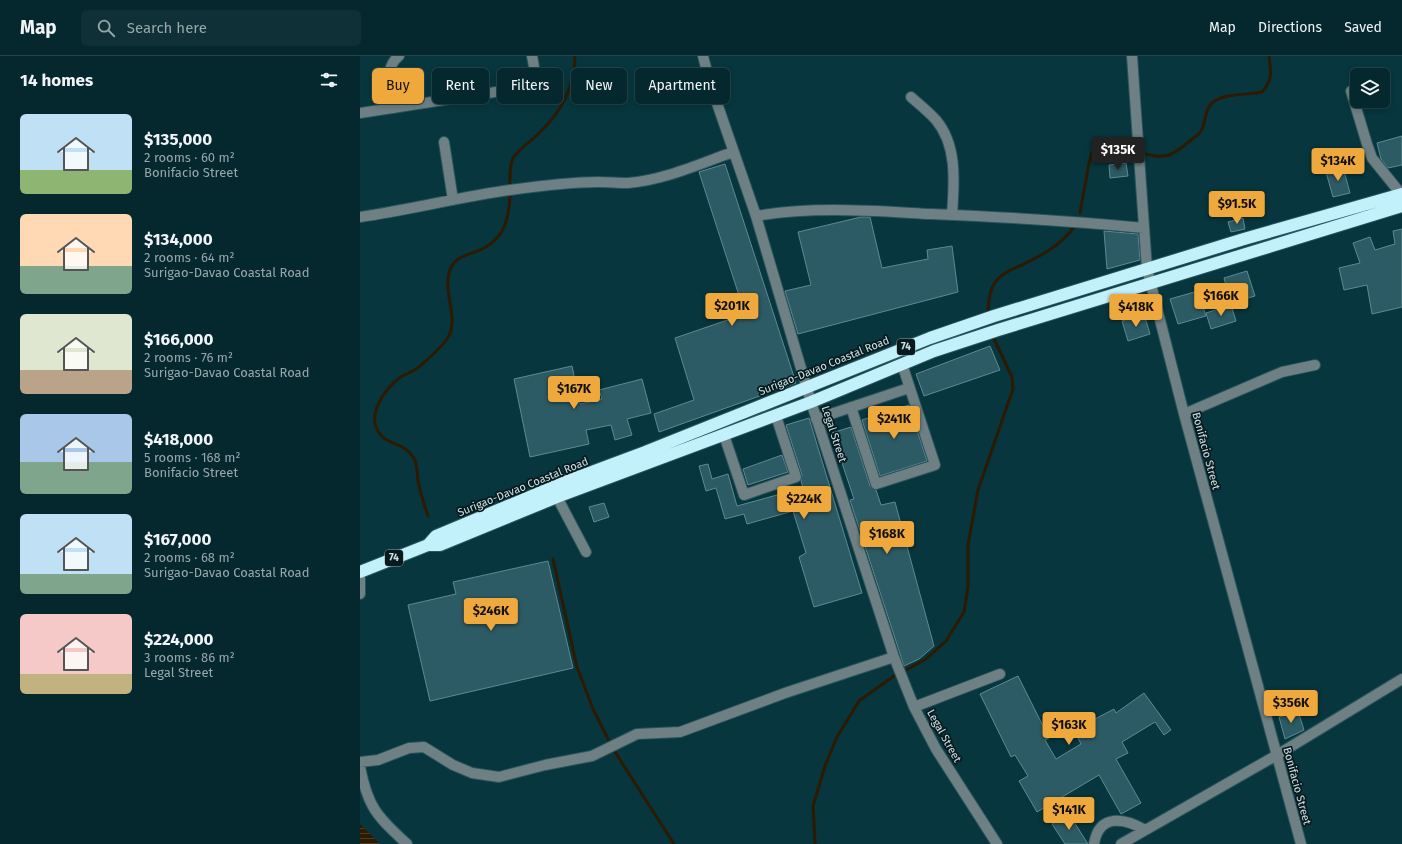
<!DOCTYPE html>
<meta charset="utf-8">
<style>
:root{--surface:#05282e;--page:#0e3036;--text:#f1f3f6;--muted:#97a6aa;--line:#26444a;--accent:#eea83c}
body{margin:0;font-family:"Fira Sans",sans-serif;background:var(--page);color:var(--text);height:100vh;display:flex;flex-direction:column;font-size:15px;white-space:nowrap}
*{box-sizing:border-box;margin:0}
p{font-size:13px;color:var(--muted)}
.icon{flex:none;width:22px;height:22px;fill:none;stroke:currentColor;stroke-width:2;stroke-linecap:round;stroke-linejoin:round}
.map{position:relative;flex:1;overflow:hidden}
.drawer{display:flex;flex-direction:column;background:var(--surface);width:360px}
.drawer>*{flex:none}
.banner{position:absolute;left:12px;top:12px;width:380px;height:36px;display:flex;gap:8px}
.controls{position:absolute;left:990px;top:12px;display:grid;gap:8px}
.controls a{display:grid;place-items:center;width:40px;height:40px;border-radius:6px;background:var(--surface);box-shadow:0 2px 6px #0003,0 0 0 1px var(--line);font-size:20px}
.price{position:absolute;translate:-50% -34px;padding:0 9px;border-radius:4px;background:var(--accent);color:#111;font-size:13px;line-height:26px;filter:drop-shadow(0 1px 2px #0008)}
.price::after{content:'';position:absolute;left:50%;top:24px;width:12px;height:9px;margin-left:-6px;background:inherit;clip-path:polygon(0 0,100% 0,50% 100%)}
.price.active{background:#222;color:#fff}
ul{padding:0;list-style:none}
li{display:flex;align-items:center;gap:12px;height:100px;padding:0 20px}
li span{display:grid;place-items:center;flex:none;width:112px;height:80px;border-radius:6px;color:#555}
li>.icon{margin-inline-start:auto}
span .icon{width:48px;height:48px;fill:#fffc;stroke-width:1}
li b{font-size:17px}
h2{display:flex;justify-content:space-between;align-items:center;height:48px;padding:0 20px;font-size:17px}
.pill{padding:0 14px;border-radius:6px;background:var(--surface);box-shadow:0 2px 6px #0003,0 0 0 1px var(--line);font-size:14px;line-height:36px}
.pill.active{background:var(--accent);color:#111}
header{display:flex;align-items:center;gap:24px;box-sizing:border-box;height:56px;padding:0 20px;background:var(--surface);border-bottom:1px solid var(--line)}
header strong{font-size:19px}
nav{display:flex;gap:22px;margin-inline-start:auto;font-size:14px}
.search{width:280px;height:36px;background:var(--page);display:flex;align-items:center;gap:10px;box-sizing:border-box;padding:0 14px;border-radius:6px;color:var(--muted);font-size:15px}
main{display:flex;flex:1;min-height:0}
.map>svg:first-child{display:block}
.water{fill:url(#water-rules)}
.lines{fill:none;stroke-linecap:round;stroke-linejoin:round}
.stream{stroke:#2d1a00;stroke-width:3}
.building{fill:#2d5b65;stroke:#5e8992}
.minor-casing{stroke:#2a555c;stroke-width:12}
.highway-casing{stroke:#2a555c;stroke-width:14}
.minor{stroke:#6e8084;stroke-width:10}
.highway{stroke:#c3f1fb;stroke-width:12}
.labels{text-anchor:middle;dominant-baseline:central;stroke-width:3.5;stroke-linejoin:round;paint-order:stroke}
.shield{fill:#091a1e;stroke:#90a5a9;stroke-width:1}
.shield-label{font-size:10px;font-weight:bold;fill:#cae1e5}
.street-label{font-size:11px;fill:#cae1e5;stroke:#091a1e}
</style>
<header>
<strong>Map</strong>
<div class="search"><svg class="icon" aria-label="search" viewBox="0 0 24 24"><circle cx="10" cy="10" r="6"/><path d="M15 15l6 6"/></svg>Search here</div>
<nav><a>Map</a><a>Directions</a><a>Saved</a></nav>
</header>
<main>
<section class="drawer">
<h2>14 homes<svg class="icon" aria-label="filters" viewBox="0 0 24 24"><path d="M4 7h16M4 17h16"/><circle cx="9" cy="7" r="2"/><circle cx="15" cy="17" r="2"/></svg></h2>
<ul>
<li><span style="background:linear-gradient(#bfe0f5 70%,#8fb573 0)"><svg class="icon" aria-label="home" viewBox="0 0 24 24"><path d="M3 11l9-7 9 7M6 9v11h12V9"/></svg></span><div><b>$135,000</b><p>2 rooms · 60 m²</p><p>Bonifacio Street</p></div></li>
<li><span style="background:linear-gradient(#ffd9b3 65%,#7fa58c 0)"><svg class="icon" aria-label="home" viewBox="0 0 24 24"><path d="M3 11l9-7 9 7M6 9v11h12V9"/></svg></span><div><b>$134,000</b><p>2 rooms · 64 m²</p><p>Surigao-Davao Coastal Road</p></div></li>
<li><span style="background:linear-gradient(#dfe7d0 70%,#b9a48a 0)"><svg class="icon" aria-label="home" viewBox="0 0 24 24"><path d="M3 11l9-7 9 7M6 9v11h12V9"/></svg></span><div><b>$166,000</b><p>2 rooms · 76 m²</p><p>Surigao-Davao Coastal Road</p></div></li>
<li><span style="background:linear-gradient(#a9c7e8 60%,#7fa58c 0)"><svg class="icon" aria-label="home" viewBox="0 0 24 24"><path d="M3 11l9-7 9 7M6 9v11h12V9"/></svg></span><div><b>$418,000</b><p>5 rooms · 168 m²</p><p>Bonifacio Street</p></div></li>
<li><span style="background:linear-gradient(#bfe0f5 75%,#7fa58c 0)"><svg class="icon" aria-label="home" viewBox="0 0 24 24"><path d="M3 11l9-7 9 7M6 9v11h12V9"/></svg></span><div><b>$167,000</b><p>2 rooms · 68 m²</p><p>Surigao-Davao Coastal Road</p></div></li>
<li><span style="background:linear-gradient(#f6c9c9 75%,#c2b280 0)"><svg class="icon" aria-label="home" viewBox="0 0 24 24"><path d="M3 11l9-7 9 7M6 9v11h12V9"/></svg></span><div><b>$224,000</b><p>3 rooms · 86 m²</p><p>Legal Street</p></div></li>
</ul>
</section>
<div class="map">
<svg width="1042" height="788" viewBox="0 0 1042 788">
<defs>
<pattern id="water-rules" width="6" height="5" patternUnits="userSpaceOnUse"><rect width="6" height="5" fill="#2d1a00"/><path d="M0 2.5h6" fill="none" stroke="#4a3b25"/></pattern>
</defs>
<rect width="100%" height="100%" fill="#07363e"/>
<path class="water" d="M0,768l20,20h-20z"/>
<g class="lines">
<path class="stream" d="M786,98c21,6 28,0 44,-13 3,-3 9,-6 11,-10 5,-8 3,-21 11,-28 10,-10 37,-8 50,-11 11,-13 9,-20 7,-36
M150,130c0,-9 -1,-20 3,-28 6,-9 17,-16 24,-23 23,-21 38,-48 38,-79
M720,157l9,-50 3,-10c14,-10 26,-8 41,-2
M628,255c1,-11 1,-23 10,-32 5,-6 16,-11 24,-14 20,-10 38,-19 52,-38
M68,460c-4,-12 -8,-24 -10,-35 -1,-8 0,-18 -5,-24 -10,-17 -33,-10 -38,-34 -3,-16 12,-35 23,-44 6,-5 15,-7 21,-12 9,-8 21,-18 28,-28 15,-21 -10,-55 7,-76 4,-6 15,-9 21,-11 28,-10 34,-30 35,-57
M193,503l24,108 16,42 16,32
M546,614l20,-11 20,-18 18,-29 4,-25v-42l10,-55 35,-101 -1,-12 -18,-38
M255,696l59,92
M455,788l-2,-38 12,-40 12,-29 22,-36 35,-25"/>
</g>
<path class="building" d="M1042,80v29l-14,3 -7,-9 -4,-16z
M766,107l2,13 -18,2 -1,-13z
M365,108l71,219 -137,49 -5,-18 40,-14 -19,-62 70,-24 -46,-142z
M983,111l7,26 -17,4 -7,-25z
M501,161h9l12,51 46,-9 -1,-9 25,-4 6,46 -160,42 -13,-43 26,-6 -13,-53z
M883,162l2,11 -14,3 -3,-10z
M1042,173v78l-30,7 -5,-29 -23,5 -5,-22 21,-5 -7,-20 17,-6 5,13 20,-6 -2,-13z
M744,175l34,3 2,26 -33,9z
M887,215l8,25 -24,7 -7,-25z
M838,235l8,25 -28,8 -8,-25z
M871,249l5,16 -25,8 -5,-16z
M784,258l6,20 -22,7 -6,-20z
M630,290l10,24 -76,26 -8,-22z
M212,310l8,38 22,-5 -3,-9 43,-11 9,34 -24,6 5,16 -17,5 -4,-15 -25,5 3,14 -59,13 -16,-78z
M549,349l18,56 -47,15 -18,-56z
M449,362l53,175 -48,14 -15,-50 7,-4 -13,-42 -46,13 -3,-10 -19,5 -9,-31 -10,3 -7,-25 9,-2 4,15 16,-5 9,32 51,-14 17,2 -4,-13 1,-6 -16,-50z
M491,371l19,59 6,4 5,15 14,-3 39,144 -15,13 -15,7 -54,-166 4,-1 -22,-66z
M422,399l6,17 -40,13 -5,-16z
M244,447l5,14 -15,5 -5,-15z
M188,505l25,107 -143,33 -22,-96 48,-11 -3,-12z
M658,620l31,62 -4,2 11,19 25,-15 -7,-14 40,-21 2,4 28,-20 27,37 -7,5 -9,-13 -33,20 6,11 -12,6 25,44 -20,11 -22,-39 -62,37 -18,-31 9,-5 -13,-21 -4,2 -31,-63z
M938,655l6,19 -19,9 -6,-22z
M709,758l19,30h-23l-13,-20z"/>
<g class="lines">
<g class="minor-casing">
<path id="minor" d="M343,0l7,27 46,133 55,186 83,255 20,50 22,42 61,95
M772,0l15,213 37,145 117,430
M991,35l16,53 5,14 29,36
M551,41c8,7 18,15 25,23 22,26 18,64 16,95
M34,52c-3,-17 -11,-40 5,-52
M0,57l168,-26c10,-8 6,-20 4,-31
M84,86l9,58
M396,160c58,-10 117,-5 175,-2 71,3 142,7 213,14
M0,161c50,-7 99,-20 150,-27 29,-4 58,-8 88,-8 10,0 20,1 30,1 36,-3 71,-19 105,-31
M491,351l25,77 59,-19 -33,-101
M824,358l98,-42 33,-7
M456,363l93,-31
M364,379l20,60 52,-18 -20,-61
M197,441l29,55
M0,517v21
M554,651l86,-33
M0,706l18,-2 31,-12 15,-1 29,18 19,8 27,4 46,-12 47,-9 45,-22 43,-2 105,-39 109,-36
M0,711c8,41 17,49 47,77
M734,788c5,-31 31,-26 51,-14
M761,788l156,-89 125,-76"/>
</g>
<g class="highway-casing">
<path id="highway" d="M68,489h12l117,-48 254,-95 123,-51 64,-21 404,-124
M0,516l68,-27 8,-9 134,-56 75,-28 285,-114 64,-22 250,-77 158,-45"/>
</g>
<use href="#minor" class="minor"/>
<use href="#highway" class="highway"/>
</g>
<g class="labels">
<g class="shield">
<rect x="537" y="283" width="18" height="16" rx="3"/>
<rect x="25" y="494" width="18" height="16" rx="3"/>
</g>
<g class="shield-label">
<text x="546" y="291">74</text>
<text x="34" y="502">74</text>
</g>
<g class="street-label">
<text transform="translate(464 310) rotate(-22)">Surigao-Davao Coastal Road</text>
<text transform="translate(474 378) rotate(72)">Legal Street</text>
<text transform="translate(846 395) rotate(75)">Bonifacio Street</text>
<text transform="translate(163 431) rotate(-22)">Surigao-Davao Coastal Road</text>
<text transform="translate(584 680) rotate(61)">Legal Street</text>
<text transform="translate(937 730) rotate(75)">Bonifacio Street</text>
</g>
</g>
</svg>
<div class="controls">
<a><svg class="icon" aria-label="layers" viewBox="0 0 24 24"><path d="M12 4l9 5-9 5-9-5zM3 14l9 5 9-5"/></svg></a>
</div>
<b class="price active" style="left:758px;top:115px">$135K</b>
<b class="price" style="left:978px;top:126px">$134K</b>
<b class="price" style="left:877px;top:169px">$91.5K</b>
<b class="price" style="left:861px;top:261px">$166K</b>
<b class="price" style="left:372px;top:271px">$201K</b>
<b class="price" style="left:776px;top:272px">$418K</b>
<b class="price" style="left:214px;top:354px">$167K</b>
<b class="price" style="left:534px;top:384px">$241K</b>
<b class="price" style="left:444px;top:464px">$224K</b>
<b class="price" style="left:527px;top:499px">$168K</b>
<b class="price" style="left:131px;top:576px">$246K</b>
<b class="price" style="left:931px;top:668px">$356K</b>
<b class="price" style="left:709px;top:690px">$163K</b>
<b class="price" style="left:709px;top:775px">$141K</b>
<div class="banner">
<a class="pill active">Buy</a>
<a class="pill">Rent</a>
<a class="pill">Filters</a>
<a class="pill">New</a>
<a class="pill">Apartment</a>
</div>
</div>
</main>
